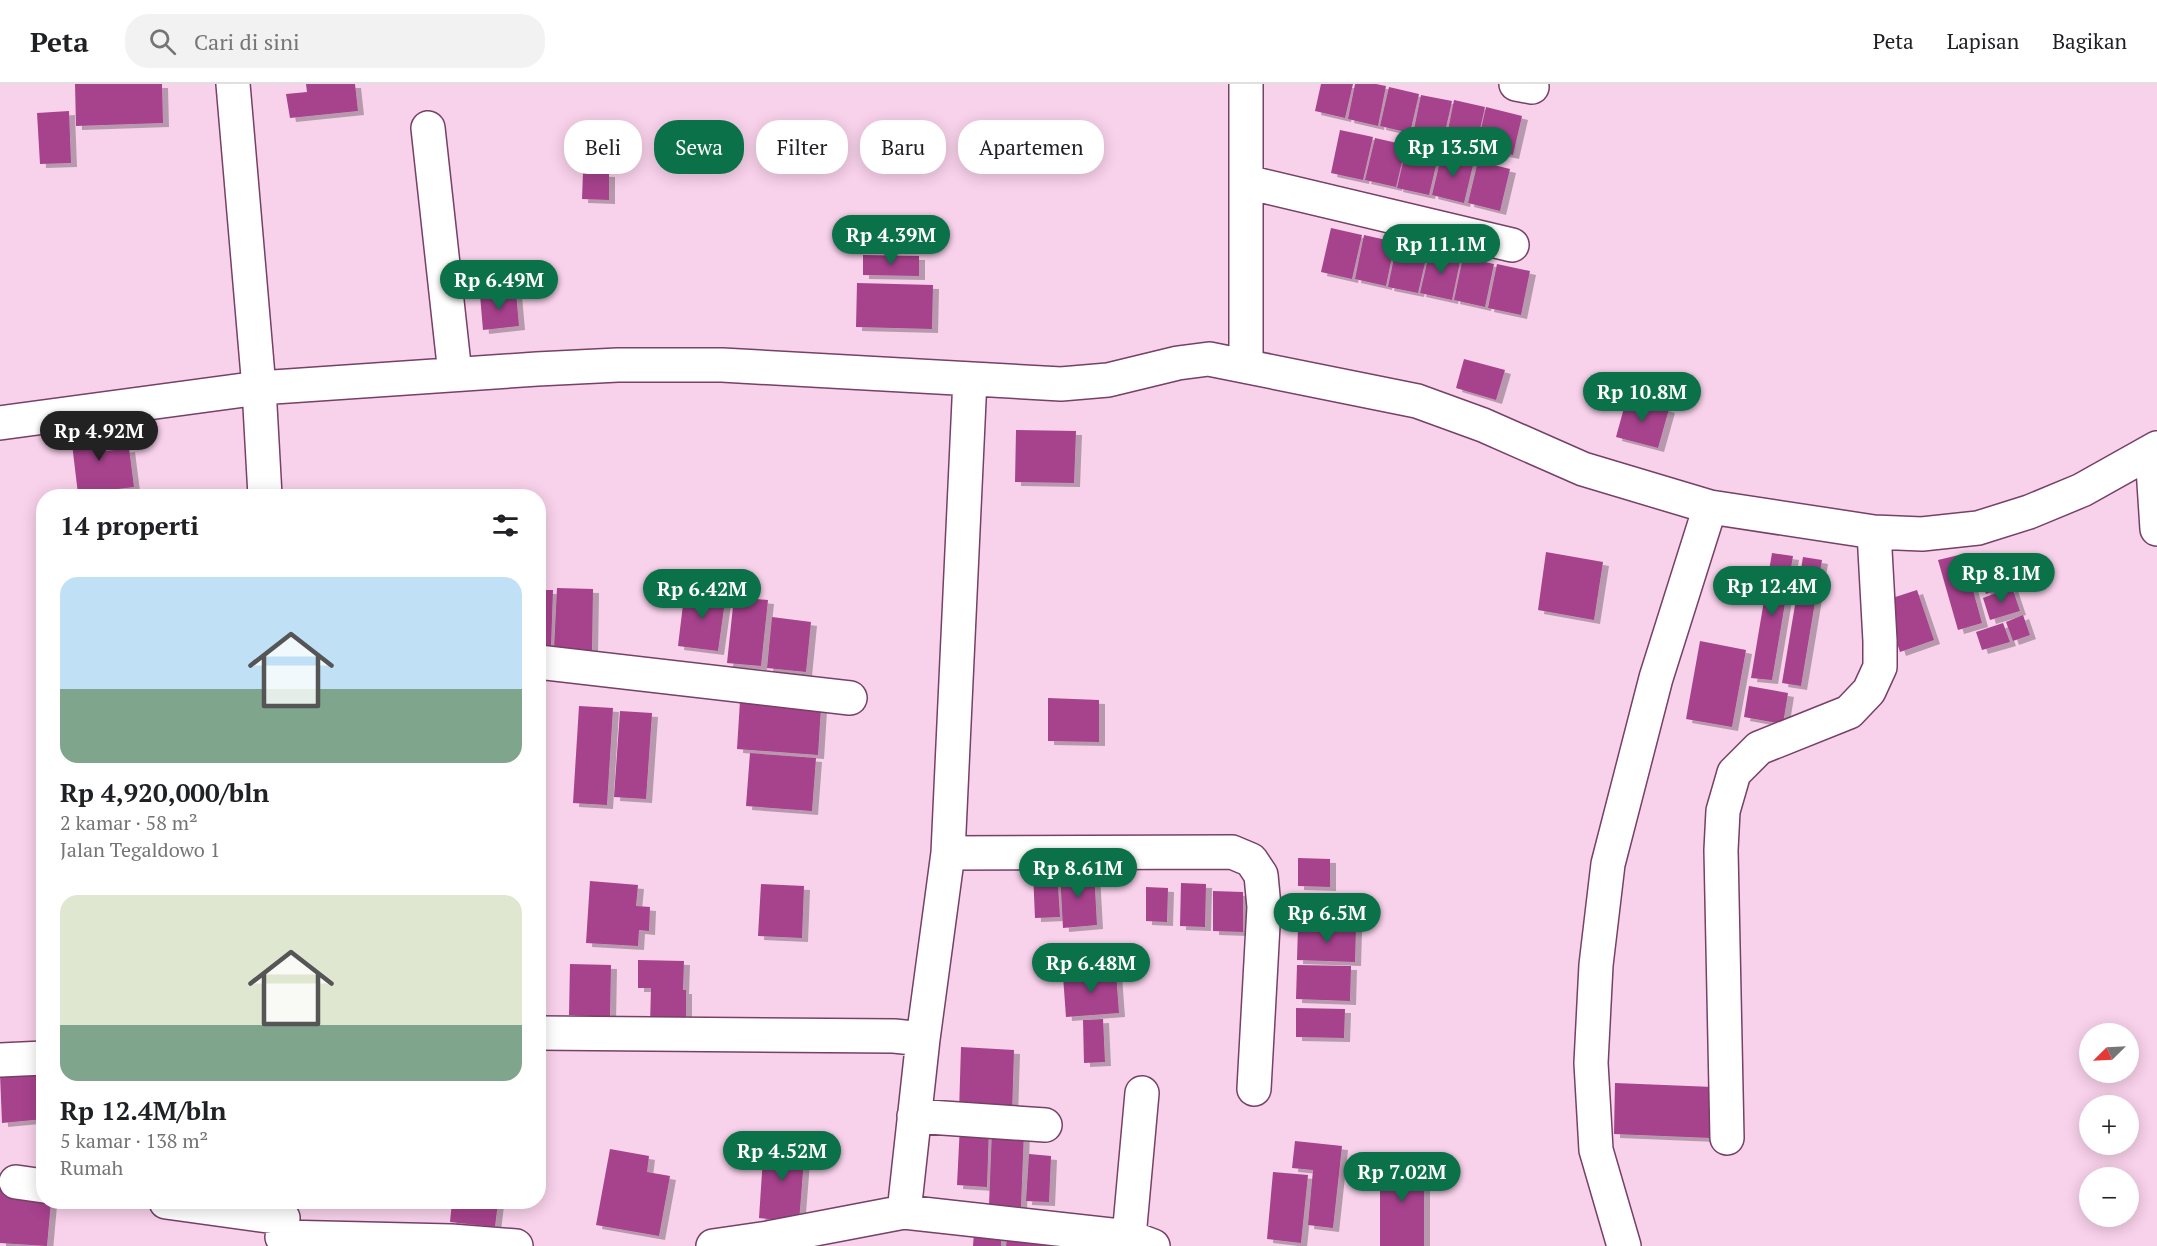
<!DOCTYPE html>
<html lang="id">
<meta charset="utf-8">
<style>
:root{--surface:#fff;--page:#f2f2f2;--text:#202124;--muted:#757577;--line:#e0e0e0;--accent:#0b7148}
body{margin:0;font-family:"PT Serif",serif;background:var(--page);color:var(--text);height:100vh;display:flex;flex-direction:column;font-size:22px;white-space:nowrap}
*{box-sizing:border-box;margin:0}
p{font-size:20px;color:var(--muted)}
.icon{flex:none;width:33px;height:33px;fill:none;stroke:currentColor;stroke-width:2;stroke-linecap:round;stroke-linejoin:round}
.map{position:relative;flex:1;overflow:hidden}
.drawer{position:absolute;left:36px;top:405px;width:510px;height:720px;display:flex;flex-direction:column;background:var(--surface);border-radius:24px;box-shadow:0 3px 15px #0003}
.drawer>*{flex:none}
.banner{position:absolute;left:564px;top:36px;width:570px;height:54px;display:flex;gap:12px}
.needle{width:39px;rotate:246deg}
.buttons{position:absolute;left:2079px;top:939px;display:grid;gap:12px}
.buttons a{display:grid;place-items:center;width:60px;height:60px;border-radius:50%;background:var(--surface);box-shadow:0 3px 15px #0003;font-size:30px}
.price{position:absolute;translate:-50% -51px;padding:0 14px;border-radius:21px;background:var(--accent);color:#fff;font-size:20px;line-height:39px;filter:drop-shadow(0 2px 3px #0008)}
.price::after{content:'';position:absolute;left:50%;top:36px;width:18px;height:14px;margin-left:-9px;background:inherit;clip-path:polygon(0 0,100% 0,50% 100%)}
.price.selected{background:#222;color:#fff}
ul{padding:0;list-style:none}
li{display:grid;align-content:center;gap:12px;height:318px;padding:0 24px}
li span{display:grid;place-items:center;height:186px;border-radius:18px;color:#555}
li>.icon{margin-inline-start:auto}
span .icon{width:108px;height:108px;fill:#fffc;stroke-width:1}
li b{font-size:26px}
h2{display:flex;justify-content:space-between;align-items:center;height:72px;padding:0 24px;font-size:26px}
.tag{padding:0 21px;border-radius:24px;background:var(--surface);box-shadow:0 3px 15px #0003;font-size:21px;line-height:54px}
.tag.selected{background:var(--accent);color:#fff}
header{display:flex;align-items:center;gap:36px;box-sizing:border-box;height:84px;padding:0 30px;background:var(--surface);border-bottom:2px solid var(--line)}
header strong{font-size:28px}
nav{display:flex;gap:33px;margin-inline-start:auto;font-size:21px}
.search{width:420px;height:54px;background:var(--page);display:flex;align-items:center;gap:15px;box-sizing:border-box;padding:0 21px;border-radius:24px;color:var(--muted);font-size:22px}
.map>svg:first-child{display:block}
.building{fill:#a7428d;filter:url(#shadow)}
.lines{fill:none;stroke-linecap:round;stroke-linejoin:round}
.minor-casing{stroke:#764067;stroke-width:36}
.minor{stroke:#fff;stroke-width:33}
</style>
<header>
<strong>Peta</strong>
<div class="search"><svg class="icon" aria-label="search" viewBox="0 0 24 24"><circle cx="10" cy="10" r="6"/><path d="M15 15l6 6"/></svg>Cari di sini</div>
<nav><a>Peta</a><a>Lapisan</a><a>Bagikan</a></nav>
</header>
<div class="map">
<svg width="2157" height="1162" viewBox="0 0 2157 1162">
<defs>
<filter id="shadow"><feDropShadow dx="6" dy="4" stdDeviation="0" flood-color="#0004"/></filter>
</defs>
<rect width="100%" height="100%" fill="#f8d1ea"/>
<path class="building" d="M75,0h87l1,39 -87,3z
M306,0h49l3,27 -68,7 -4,-24 21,-2z
M1321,0h32l-8,34 -30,-7z
M1355,0h21l10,2 -8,40 -30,-7z
M1389,3l30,7 -9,39 -30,-7z
M1421,11l31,6 -9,40 -30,-7z
M1454,16l31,7 -9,40 -30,-7z
M1486,23l36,9 -9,39 -36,-8z
M69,27l2,52 -31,1 -3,-51z
M1340,46l33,7 -10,43 -32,-7z
M1375,54l31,7 -10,42 -31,-7z
M1407,61l32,8 -10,42 -32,-7z
M1442,69l32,8 -10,42 -32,-8z
M1478,77l32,8 -10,42 -32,-8z
M583,88l26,1v27l-27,-1z
M1331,144l31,7 -10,44 -31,-7z
M1364,151l31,7 -9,44 -31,-7z
M1397,159l31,7 -10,43 -30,-6z
M1430,166l31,7 -9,43 -32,-7z
M863,171l56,1v20l-56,-1z
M1463,173l31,7 -9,43 -31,-7z
M1497,180l33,7 -9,44 -33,-7z
M857,199l76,2 -1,44 -76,-2z
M516,208l3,34 -36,4 -3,-35z
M1464,275l41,11 -9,30 -40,-12z
M1627,313l42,12 -11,39 -42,-11z
M103,339l3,28 23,-3 5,39 -56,7 -8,-67z
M1016,346l60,1 -2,52 -59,-1z
M1546,468l57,10 -9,58 -56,-10z
M1772,469l21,3 -21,124 -21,-2z
M1963,470l19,69 -24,7 -20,-70z
M1803,473l19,3 -21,126 -19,-3z
M2005,485l6,16 -25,9 -6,-17z
M2012,503l8,24 -30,9 -7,-22z
M557,504l36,1 -1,62 -38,-1z
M685,504l41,6 -8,57 -40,-5z
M538,506h15l-2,57 -13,-1z
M1917,506l17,50 -34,12 -17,-51z
M734,513l34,3 -7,66 -34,-3z
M2023,531l7,20 -17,6 -7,-19z
M772,533l39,5 -5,50 -39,-4z
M2003,539l7,19 -28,8 -6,-18z
M1700,557l46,9 -14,77 -46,-8z
M1749,602l39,7 -5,31 -39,-7z
M1048,614l51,2v42l-51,-1z
M740,617l81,6 -3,48 -81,-6z
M579,622l34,2 -6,97 -34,-2z
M620,627l32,2 -6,86 -32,-2z
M750,669l66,5 -4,53 -66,-5z
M1298,774l32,1v28l-32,-1z
M1057,786l3,47 -25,1 -2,-46z
M1094,787l3,54 -34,3 -3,-55z
M590,797l48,4 -2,21 14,1 -1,24 -10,-1 -1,16 -52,-3z
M1181,799l25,1 -1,43 -25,-1z
M761,800l43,2 -2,52 -44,-2z
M1146,803l22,1 -1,34 -21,-1z
M1213,807l30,1v40l-30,-1z
M1298,809l32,1 -1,24 -32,-1z
M1298,843l58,1 -1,34 -58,-2z
M638,876l46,1 -1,29h3v37l-36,-1 1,-38h-13z
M570,880l41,1 -1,52 -41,-2z
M1297,881l54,1 -1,35 -54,-2z
M1116,888l3,41 -53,4 -3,-41z
M1296,924l49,1 -1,29 -48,-1z
M1103,935l2,43 -21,1 -1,-43z
M961,963l53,3 -2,64 -53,-2z
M44,986v49l-42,4 -2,-49z
M1615,999l98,4 -2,51 -97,-4z
M960,1041l29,2 -2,60 -30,-2z
M992,1046l32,1 -3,76 -32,-2z
M1295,1057l47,5 -9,82 -25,-3 5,-55 -21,-2z
M764,1058l41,4 -6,76 -40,-4z
M610,1065l39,7 -2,16 23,4 -11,60 -63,-11z
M1029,1070l22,2 -2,46 -23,-1z
M1380,1076h44v86h-44z
M1273,1088l35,3 -7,68 -34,-4z
M0,1095l6,1 -1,15 39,3v4h7l-4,44 -47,-3z
M452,1118h46l-3,25 -45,-5z
M974,1149l27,3v10h-28z
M1007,1155l50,5v2h-51z"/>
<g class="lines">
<g class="minor-casing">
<path id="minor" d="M233,0l26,304 6,108
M1516,0l16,3
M428,44l27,246
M1247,98l265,63
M1246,282v-282
M0,339l259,-35 278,-19 81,-4h104l339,19 47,-4 70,-17 31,-4 208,42 66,24 100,44 127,38 164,25 48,2 56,-6 51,-16 53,-22 75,-42
M2152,368l5,77
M538,578l312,36
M948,769l284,-1 19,8 10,15 3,32 -10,182
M538,949l356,3 29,3 -19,173 225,25 24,9
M923,955l25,-186 22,-474
M0,976l44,-2
M914,1032l131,9
M1727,1054l-6,-288 2,-39 11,-38 25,-25 90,-36 20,-21 11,-24v-26l-6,-109
M16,1098l28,4
M166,1118l117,16
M282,1153l169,4 65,5
M1129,1153l13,-144
M713,1162l55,-8 136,-26
M1624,1162l-28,-96 -5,-87 5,-98 12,-101 48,-186 54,-171"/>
</g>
<use href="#minor" class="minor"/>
</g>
</svg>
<div class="buttons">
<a><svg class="needle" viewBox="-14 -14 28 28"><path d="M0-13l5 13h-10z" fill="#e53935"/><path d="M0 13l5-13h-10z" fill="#757577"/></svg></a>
<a>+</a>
<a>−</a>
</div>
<b class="price" style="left:1453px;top:94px">Rp 13.5M</b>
<b class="price" style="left:891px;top:182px">Rp 4.39M</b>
<b class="price" style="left:1441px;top:191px">Rp 11.1M</b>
<b class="price" style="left:499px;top:227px">Rp 6.49M</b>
<b class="price" style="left:1642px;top:339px">Rp 10.8M</b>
<b class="price selected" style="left:99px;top:378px">Rp 4.92M</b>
<b class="price" style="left:2001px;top:520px">Rp 8.1M</b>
<b class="price" style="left:1772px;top:533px">Rp 12.4M</b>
<b class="price" style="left:702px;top:536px">Rp 6.42M</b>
<b class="price" style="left:1078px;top:815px">Rp 8.61M</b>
<b class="price" style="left:1327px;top:860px">Rp 6.5M</b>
<b class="price" style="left:1091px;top:910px">Rp 6.48M</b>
<b class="price" style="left:782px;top:1098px">Rp 4.52M</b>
<b class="price" style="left:1402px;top:1119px">Rp 7.02M</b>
<div class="banner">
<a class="tag">Beli</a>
<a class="tag selected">Sewa</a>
<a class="tag">Filter</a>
<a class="tag">Baru</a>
<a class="tag">Apartemen</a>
</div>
<section class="drawer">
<h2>14 properti<svg class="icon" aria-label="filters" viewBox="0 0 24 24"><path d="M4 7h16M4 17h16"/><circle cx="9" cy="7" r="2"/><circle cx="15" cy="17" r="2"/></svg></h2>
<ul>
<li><span style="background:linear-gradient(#bfe0f5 60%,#7fa58c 0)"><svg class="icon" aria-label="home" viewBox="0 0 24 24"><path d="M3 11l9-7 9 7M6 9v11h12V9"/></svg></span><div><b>Rp 4,920,000/bln</b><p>2 kamar · 58 m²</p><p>Jalan Tegaldowo 1</p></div></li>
<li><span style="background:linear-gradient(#dfe7d0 70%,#7fa58c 0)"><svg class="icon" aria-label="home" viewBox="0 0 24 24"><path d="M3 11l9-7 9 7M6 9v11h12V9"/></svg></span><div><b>Rp 12.4M/bln</b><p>5 kamar · 138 m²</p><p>Rumah</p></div></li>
</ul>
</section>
</div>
